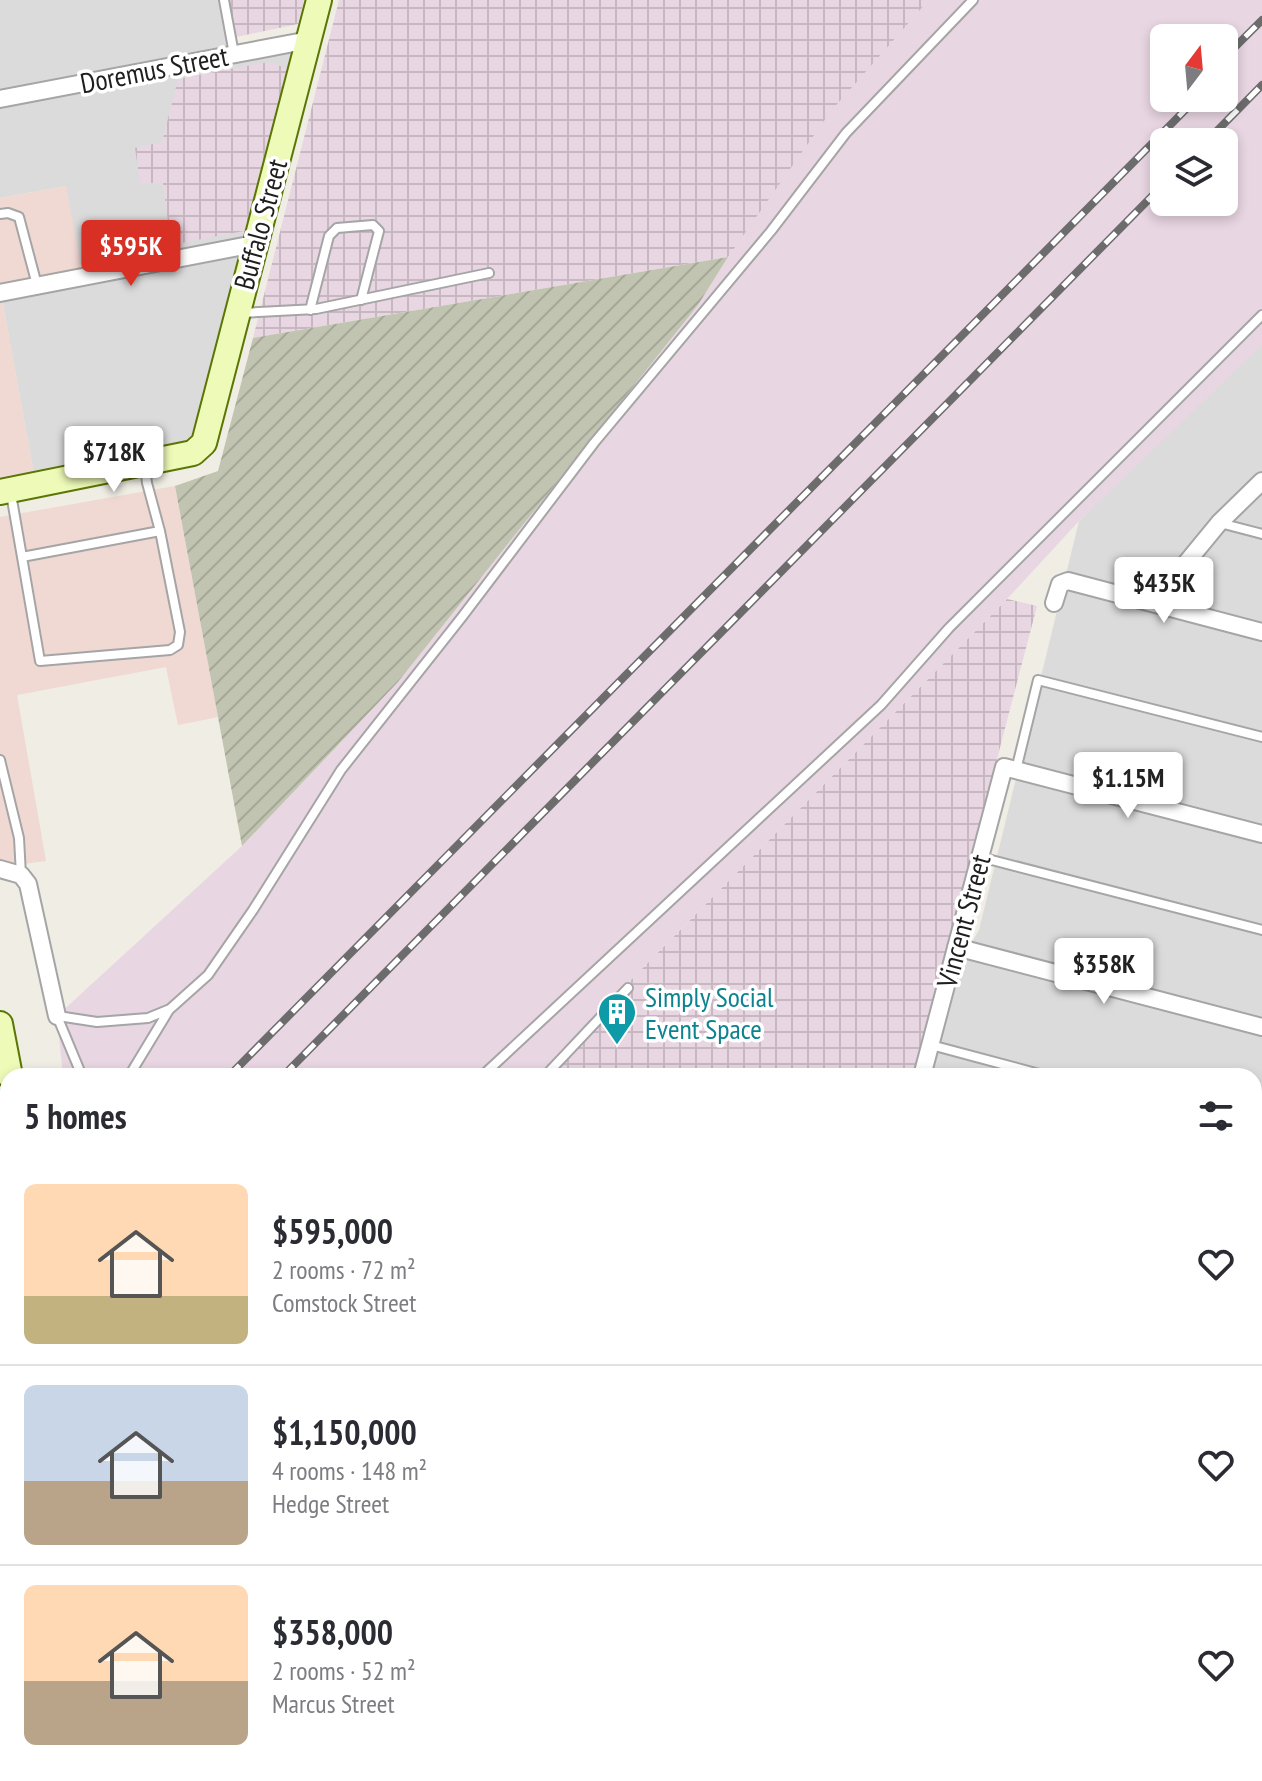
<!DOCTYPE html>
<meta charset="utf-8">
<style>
:root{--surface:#fff;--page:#f7f7f7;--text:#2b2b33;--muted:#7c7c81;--line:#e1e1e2;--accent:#d93025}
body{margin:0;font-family:"PT Sans Narrow",sans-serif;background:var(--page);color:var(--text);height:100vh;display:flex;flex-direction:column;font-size:30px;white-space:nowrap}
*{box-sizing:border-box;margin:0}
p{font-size:26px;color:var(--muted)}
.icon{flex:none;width:44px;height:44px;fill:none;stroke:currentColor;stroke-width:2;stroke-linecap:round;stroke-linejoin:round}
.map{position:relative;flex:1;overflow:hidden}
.panel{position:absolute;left:0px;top:1068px;width:1262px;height:714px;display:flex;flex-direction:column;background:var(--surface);border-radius:24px 24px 0 0;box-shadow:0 4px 12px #0003}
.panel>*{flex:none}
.needle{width:52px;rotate:16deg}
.buttons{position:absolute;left:1150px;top:24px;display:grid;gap:16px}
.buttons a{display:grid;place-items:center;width:88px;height:88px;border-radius:12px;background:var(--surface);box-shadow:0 4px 12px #0003;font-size:40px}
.price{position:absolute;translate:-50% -68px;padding:0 18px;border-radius:8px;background:#fff;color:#222;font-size:26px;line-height:52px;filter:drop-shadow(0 2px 4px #0008)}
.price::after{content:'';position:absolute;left:50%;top:48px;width:24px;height:18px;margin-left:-12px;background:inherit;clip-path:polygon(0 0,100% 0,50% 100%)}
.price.active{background:var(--accent);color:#fff}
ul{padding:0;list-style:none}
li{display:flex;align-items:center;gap:24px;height:200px;padding:0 24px}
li+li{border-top:2px solid var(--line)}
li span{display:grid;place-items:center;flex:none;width:224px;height:160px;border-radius:12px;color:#555}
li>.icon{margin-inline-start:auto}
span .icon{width:96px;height:96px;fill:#fffc;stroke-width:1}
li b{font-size:34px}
h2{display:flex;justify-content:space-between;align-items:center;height:96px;padding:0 24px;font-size:34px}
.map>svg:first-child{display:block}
.residential{fill:#dcdbdb}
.commercial{fill:#f0d8d3}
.industrial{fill:url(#industrial-grid)}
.railway{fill:#e8d6e2;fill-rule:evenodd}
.construction{fill:url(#construction-furrows)}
.park{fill:url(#park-dots)}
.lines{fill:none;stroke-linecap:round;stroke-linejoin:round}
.lane-casing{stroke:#a5a5a5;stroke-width:12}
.street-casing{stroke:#a5a5a5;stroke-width:20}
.secondary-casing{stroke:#5a7604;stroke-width:28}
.path{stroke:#fa8d6a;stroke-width:3;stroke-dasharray:4 4;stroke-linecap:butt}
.lane{stroke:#fff;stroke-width:8}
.street{stroke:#fff;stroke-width:16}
.secondary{stroke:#edfab8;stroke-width:24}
.rail-casing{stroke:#6c6c6c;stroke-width:8}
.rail{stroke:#fff;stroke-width:5;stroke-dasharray:15;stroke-linecap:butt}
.labels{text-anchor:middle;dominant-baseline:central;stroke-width:7;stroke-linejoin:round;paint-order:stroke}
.street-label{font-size:28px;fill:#1e1e1e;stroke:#fff}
.culture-label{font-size:28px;fill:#0d838f;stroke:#fff;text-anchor:start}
</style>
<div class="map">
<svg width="1262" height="1781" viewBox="0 0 1262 1781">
<defs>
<pattern id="industrial-grid" width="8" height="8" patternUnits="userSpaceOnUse" patternTransform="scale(2)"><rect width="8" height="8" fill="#e8d6e2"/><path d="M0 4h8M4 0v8" fill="none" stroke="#c7b7c1"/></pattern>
<pattern id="construction-furrows" width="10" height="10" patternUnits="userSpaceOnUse" patternTransform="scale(2)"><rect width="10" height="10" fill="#c1c4b0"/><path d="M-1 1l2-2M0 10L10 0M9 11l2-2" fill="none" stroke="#a5a897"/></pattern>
<pattern id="park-dots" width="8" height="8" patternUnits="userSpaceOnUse" patternTransform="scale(2)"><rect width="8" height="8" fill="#c1facd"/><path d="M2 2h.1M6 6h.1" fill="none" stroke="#a5d6b0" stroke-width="1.8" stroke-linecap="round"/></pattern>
</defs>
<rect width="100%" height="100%" fill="#efede4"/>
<path class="residential" d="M0,0h224l10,54 75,-14 -105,403 -168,42 -35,-192 65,-107 -66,12z
M1262,338v989l-8,-2v-249h-325l29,-110 21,-36 100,-409z
M1262,1355v105l-8,-2v-71z
M1254,1483l8,2v296h-514l1,-7h505z
M213,1774h350l27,7h-376z"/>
<path class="commercial" d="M66,186l17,91 -82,16 35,192 -36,7v-294z
M175,486l43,231 -40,8 -12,-58 -149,28 29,166 -46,6v-350z"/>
<path class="industrial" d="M229,0h75l-6,24 -62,13z
M339,0h590l-35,40 -166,217 -475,81z
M268,62l21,7 -40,161 -78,15 -8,-62h-23l-5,-35 27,-6 16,-63z
M1007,599l30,7 -123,470h-378z"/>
<path class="railway" d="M929,0h333v345l-183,176 -72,78 -471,477h-473l-6,-60 185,-170 156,-164 300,-377 30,-48 103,-146zM1164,38h60v60h-60zM1164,142h60v60h-60z"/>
<path class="construction" d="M728,257l-30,48 -300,377 -156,164 -67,-360 43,-15 35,-133z
M8,1409v365h95l1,7h-104v-364z"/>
<path class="park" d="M0,1024l8,52v169l-8,11z"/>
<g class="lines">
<g class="lane-casing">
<path id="lane" d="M224,0l10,54
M0,214l8,-1 11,4 18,68
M310,310l19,-74 8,-8 36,-3 6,6 -18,69
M242,313l74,-4 173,-36
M145,466l2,17 13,48
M11,494l11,63 138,-26 20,101 -2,13 -8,5 -130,11 -18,-104
M1220,523l42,11
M0,760l19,78 2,37
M1016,770l22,-90 224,57
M980,857l282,73
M57,1016l25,60
M58,1016l39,6 51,-4 22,-9 38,-34 45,-65 88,-140 121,-153 132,-174 177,-212 75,-98 127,-133
M931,1045l116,31
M129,1076l40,-66
M482,1076l399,-371 68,-77 313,-313
M545,1076l83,-88
M1254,1131l8,2
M3,1538l5,29
M1254,1676l8,2
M210,1774l1,7
M767,1774l24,7"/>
</g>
<g class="street-casing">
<path id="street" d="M0,99l309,-59
M0,293l254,-49
M1154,602l65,-79 43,-42
M1054,603l6,-19 8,-3 194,51
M0,869l21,6 7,9 29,132
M956,947l306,80
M922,1076l82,-309 258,67
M1254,1223l8,2
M1262,1442l-8,32 8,3
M1254,1580l8,3
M218,1774l27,7
M621,1774l27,7
M1254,1774l8,2
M727,1781l6,-7"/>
</g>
<g class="secondary-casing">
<path id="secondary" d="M0,492l193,-39 11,-10 115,-443
M0,1024l10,52
M128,1774l1,7"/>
</g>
<path class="path" d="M1157,1781l2,-7"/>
<use href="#lane" class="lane"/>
<use href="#street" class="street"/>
<use href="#secondary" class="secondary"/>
<g class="rail-casing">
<path id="rail" d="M1224,58l38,-38
M1206,142l56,-57
M229,1076l968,-978
M283,1076l881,-892
M0,1283l8,-10
M0,1312l8,-8
M0,1377l8,-8"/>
</g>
<use href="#rail" class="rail"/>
</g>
<defs>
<g id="building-pin" transform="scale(2)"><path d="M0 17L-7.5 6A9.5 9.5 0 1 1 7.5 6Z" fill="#0f9aa8" stroke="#fff"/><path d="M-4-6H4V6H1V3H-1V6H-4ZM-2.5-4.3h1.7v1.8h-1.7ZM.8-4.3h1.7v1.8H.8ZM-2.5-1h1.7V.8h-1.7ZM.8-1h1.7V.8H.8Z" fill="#fff"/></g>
</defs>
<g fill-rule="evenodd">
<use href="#building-pin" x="617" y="1012"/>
</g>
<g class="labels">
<g class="street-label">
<text transform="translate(154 69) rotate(-11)">Doremus Street</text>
<text transform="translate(260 224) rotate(-75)">Buffalo Street</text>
<text transform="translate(963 921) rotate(-75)">Vincent Street</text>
</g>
<g class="culture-label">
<text x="645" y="996">Simply Social<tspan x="645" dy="32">Event Space</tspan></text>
</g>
</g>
</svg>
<div class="buttons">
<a><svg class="needle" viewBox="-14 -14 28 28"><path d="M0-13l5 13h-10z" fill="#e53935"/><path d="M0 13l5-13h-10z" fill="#7c7c81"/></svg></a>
<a><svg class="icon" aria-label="layers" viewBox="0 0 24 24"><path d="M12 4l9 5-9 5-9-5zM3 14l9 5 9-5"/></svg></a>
</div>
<b class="price active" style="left:131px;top:288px">$595K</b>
<b class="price" style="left:114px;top:494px">$718K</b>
<b class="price" style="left:1164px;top:625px">$435K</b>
<b class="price" style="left:1128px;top:820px">$1.15M</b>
<b class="price" style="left:1104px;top:1006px">$358K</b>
<section class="panel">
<h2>5 homes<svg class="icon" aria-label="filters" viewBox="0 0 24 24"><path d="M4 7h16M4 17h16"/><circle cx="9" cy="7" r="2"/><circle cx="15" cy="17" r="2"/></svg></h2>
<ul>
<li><span style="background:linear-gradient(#ffd9b3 70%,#c2b280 0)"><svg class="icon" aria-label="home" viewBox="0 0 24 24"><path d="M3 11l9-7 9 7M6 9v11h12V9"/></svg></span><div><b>$595,000</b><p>2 rooms · 72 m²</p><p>Comstock Street</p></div><svg class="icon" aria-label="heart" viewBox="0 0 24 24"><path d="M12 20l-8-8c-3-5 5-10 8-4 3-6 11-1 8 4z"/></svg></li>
<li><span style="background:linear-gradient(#c9d6e8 60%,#b9a48a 0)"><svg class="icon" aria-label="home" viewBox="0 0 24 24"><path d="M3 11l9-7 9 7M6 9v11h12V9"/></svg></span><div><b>$1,150,000</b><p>4 rooms · 148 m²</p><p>Hedge Street</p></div><svg class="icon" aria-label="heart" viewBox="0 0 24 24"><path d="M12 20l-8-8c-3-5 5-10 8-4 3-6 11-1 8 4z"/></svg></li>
<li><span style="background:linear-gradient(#ffd9b3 60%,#b9a48a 0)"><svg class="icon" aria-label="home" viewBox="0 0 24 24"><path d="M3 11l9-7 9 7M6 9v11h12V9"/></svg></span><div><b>$358,000</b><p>2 rooms · 52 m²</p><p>Marcus Street</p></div><svg class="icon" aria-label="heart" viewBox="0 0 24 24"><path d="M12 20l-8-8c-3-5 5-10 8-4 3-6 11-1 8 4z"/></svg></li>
</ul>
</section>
</div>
